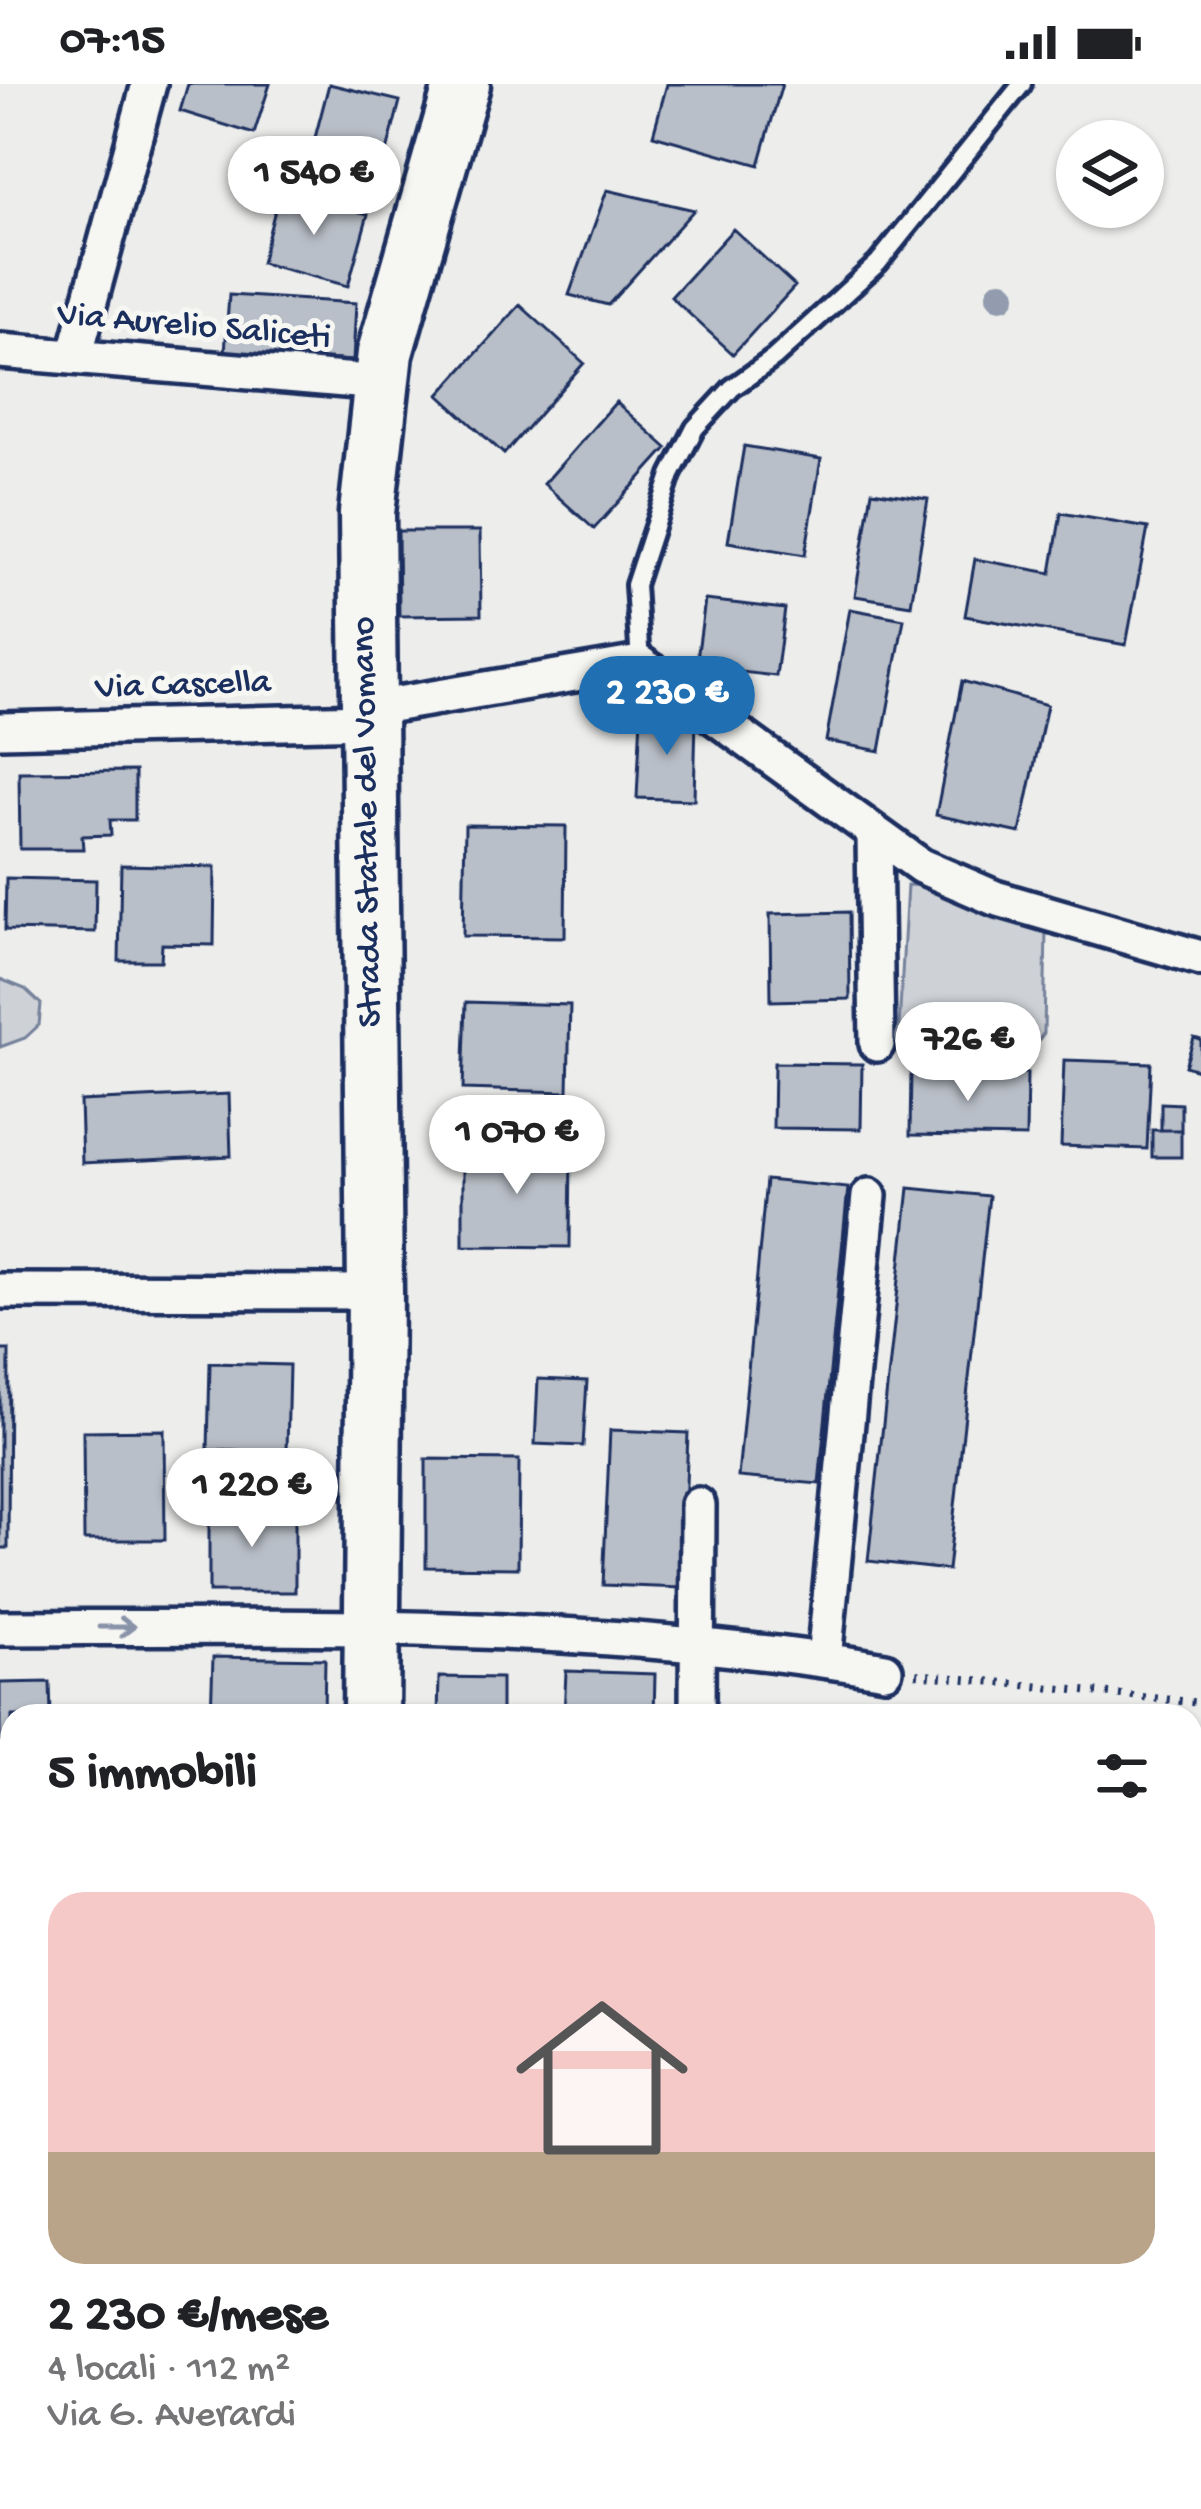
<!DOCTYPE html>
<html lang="it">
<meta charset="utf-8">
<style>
:root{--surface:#fff;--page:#f2f2f2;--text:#202124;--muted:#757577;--accent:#1f6fb2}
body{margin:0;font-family:"Gochi Hand",sans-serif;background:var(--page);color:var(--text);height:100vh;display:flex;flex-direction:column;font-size:45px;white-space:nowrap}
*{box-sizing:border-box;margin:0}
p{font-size:39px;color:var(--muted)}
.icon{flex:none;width:66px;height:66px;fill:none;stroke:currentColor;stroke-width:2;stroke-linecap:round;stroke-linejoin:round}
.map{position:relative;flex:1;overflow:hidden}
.panel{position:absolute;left:0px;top:1620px;width:1203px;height:807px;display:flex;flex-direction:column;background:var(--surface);border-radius:36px 36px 0 0;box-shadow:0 3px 9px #0004}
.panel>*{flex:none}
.tools{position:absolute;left:1056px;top:36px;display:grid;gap:24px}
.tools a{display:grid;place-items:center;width:108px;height:108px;border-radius:50%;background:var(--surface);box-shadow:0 3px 9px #0004;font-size:60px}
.price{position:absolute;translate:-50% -102px;padding:0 27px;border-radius:42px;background:#fff;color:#222;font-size:39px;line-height:78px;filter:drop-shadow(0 3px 6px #0008)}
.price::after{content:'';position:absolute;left:50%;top:72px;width:36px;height:27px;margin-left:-18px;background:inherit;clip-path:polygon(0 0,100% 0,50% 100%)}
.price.on{background:var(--accent);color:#fff}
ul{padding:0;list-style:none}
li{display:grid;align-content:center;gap:24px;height:636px;padding:0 48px}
li span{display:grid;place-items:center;height:372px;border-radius:36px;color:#555}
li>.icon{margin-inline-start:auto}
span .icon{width:216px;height:216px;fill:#fffc;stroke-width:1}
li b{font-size:51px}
h2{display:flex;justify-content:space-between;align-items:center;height:144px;padding:0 48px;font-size:51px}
.status{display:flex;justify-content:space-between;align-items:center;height:84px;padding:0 60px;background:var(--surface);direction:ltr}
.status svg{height:33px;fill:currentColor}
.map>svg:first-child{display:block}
.green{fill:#ced2d7;stroke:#74809a;stroke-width:3}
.building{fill:#b9bfc8;stroke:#1b2f5e;stroke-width:3}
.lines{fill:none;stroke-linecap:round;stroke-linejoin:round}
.lane-casing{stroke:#1b2f5e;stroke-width:26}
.street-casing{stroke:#1b2f5e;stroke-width:42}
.primary-casing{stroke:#1b2f5e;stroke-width:63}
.path{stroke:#1b2f5e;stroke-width:8;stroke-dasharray:3 9;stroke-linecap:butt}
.lane{stroke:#f6f6f2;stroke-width:16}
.street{stroke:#f6f6f2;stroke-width:33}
.primary{stroke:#f6f6f2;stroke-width:54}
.tree{fill:#929cae}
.oneway{stroke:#8892a8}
.labels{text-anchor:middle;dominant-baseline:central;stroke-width:10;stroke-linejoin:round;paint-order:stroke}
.street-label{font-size:36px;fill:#1b2f5e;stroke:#f6f6f2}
</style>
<div class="status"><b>07:15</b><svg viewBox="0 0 49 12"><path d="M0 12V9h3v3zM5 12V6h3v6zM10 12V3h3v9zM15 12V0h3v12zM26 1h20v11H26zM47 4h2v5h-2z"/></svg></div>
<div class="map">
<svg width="1201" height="2425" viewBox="0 0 1201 2425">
<rect width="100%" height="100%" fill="#edeeec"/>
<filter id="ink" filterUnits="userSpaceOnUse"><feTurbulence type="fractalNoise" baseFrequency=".00833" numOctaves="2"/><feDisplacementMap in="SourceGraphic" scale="24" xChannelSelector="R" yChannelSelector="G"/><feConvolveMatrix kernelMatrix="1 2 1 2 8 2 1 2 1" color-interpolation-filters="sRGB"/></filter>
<g filter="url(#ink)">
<path class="green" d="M907,801l37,2 102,41 -2,105 -16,21 -130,-8z
M0,895l25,10 16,15 -2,21 -14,13 -25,9z"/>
<path class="building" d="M188,0h82l-16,50 -74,-23z
M329,0l71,17 -18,70 -71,-18z
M667,0h115l-23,81 -106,-30z
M607,106l87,20 -86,95 -39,-10z
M280,107l88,23 -20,72 -87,-23z
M733,145l62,57 -62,68 -62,-57z
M229,211l127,8 -3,58 -128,-8z
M520,221l64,58 -80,91 -65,-59z
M616,318l51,46 -73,81 -50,-45z
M744,362l77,13 -16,96 -77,-13z
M872,407l56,8 -17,106 -56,-9z
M1061,429l87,15 -22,117 -161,-29 10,-57 76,14z
M398,447h82l1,84 -82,1z
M705,516l80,9 -9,67 -80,-9z
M850,525l54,10 -24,132 -54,-10z
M962,597l85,24 -27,128 -84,-18z
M641,631l55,2 -2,83 -57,-2z
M135,687v49h-25l1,15 -29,1 1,13h-63l-1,-77z
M465,741l101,1 -1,111 -102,-1z
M121,781l94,2 -1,78 -52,-1 -1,17h-42z
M6,794l90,2 -1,52 -90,-2z
M849,828l1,87 -79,2 -1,-87z
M466,918l104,3 -2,87 -105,-3z
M1194,954l7,2v31l-16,-5z
M1064,976l87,3 -4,86 -86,-3z
M774,979l88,1 -1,65 -88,-1z
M911,987l116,2 -1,64 -116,-2z
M229,1010l2,62 -149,7 -2,-62z
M1161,1019l20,1v26h-20z
M1152,1046h29v27h-29z
M463,1063h108l-1,100 -107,-1z
M766,1096l82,8 -29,296 -81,-7z
M909,1104l80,8 -41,374 -80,-9z
M0,1266h9l-1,198h-8z
M210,1279l79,2 -2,87 -79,-2z
M538,1295l49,2 -4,65 -48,-2z
M164,1346l1,110h-81l-1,-109z
M610,1346l78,3 -6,155 -79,-3z
M426,1375l93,1 -1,108 -92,-1z
M209,1423l86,1v84h-86z
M213,1573l112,2 -1,57h-113z
M566,1587l89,3 -1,42h-90z
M439,1593l62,1v38h-63z
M50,1598l1,34h-39v59l-12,1v-93z
M0,1911l12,1 -7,37 -5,-1z
M425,2415h76v10h-76z
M571,2415h57v10h-57z"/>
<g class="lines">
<g class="lane-casing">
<path id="lane" d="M640,579l-5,-78 36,-110 24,-47 37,-40 42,-30 104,-95 144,-179"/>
</g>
<g class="street-casing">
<path id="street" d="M0,267l380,32
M75,272l74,-272
M368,625l272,-46 281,203 74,32 206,60
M0,646l368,-9
M874,752l3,208
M0,1207l375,1
M0,1544c295,-1 593,-8 885,42
M824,1576l45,-464
M697,1632l1,-211
M516,2425v-10"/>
</g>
<g class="primary-casing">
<path id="primary" d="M371,1632l4,-424 -8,-779 18,-160 77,-269
M370,2425v-10"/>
</g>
<path class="path" d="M916,1590l285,29"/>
<use href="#lane" class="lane"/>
<use href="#street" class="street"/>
<use href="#primary" class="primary"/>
</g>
<g class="tree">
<circle cx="1001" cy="211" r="15"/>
<circle cx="910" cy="953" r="15"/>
<circle cx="959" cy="954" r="15"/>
<circle cx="1003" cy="958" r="15"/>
</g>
<defs><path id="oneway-shaft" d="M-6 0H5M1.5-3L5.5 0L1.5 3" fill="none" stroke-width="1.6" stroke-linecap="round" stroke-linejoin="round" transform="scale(3)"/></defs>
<use class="oneway" href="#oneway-shaft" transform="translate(117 1543)"/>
</g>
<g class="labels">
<g class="street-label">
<text transform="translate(194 244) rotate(5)">Via Aurelio Saliceti</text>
<text transform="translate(183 603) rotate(-2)">Via Cascella</text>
<text transform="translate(369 738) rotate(-91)">Strada Statale del Vomano</text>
</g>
</g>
</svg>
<div class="tools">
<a><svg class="icon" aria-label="layers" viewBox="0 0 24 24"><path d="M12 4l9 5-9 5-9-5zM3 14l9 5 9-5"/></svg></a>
</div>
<b class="price" style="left:314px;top:154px">1 540 €</b>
<b class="price on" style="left:667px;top:674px">2 230 €</b>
<b class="price" style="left:968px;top:1020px">726 €</b>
<b class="price" style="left:517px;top:1113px">1 070 €</b>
<b class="price" style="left:252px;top:1466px">1 220 €</b>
<section class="panel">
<h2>5 immobili<svg class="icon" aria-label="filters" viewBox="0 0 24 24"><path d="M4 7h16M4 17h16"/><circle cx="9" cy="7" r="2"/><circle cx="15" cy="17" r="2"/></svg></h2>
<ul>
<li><span style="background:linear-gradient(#f6c9c9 70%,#b9a48a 0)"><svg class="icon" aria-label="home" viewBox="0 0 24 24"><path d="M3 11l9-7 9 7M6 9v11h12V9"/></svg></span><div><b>2 230 €/mese</b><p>4 locali · 112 m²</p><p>Via G. Averardi</p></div></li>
</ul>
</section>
</div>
